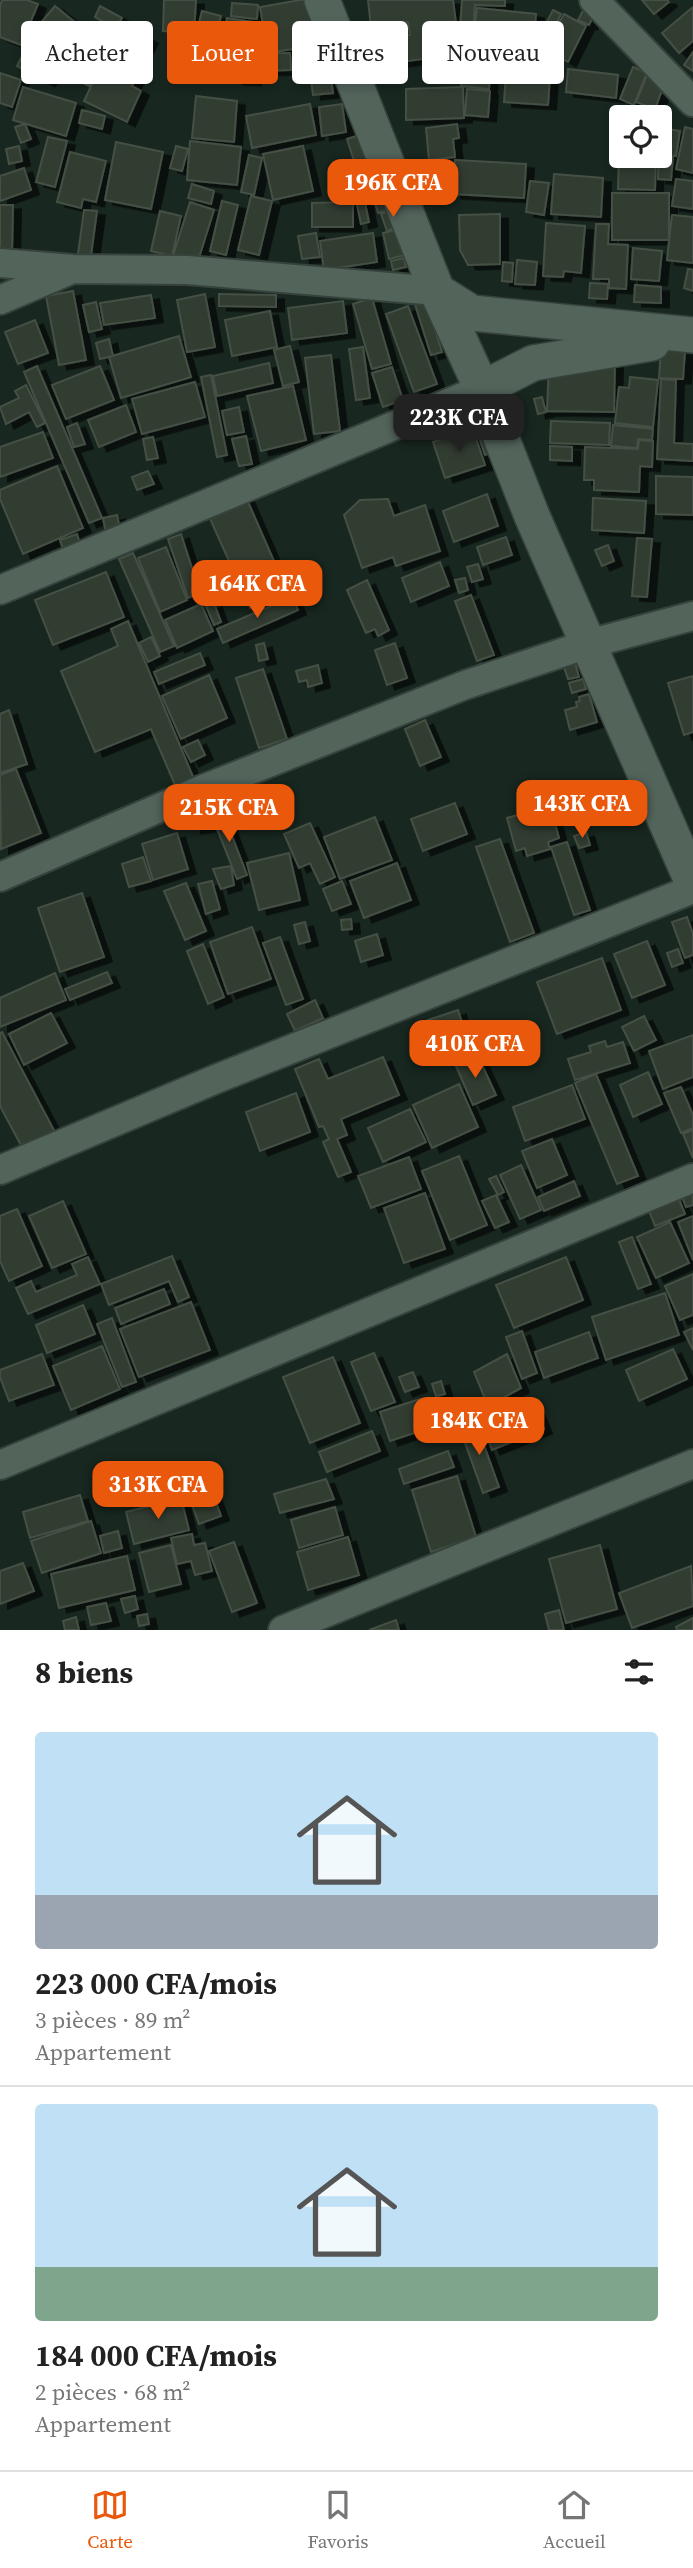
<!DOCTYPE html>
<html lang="fr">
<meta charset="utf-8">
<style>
:root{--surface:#fff;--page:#f2f2f2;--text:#222;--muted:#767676;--line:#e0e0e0;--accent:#ea580c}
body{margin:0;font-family:"Source Serif 4",serif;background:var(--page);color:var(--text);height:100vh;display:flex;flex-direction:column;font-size:26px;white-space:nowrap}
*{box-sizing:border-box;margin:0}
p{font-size:23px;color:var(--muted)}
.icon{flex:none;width:38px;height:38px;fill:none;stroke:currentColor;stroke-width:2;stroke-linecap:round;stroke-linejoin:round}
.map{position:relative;height:1630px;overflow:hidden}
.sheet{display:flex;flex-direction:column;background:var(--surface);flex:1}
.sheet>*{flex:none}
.guide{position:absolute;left:21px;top:21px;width:651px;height:63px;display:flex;gap:14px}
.fabs{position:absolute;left:609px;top:105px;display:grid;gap:14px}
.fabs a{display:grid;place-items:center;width:63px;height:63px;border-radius:7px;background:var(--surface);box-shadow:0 4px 10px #0003;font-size:35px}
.price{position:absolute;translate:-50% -60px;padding:0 16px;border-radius:14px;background:var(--accent);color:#fff;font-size:23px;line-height:46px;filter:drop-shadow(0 2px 4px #0008)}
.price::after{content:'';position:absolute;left:50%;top:42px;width:21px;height:16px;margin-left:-10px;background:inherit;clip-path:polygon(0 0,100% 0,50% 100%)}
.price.selected{background:#222;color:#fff}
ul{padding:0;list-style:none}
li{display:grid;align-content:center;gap:14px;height:371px;padding:0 35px}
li+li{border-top:2px solid var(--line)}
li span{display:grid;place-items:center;height:217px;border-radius:7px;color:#555}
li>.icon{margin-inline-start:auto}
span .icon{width:126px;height:126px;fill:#fffc;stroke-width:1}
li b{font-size:30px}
h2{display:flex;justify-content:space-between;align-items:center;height:84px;padding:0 35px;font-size:30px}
.tag{padding:0 24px;border-radius:7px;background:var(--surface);box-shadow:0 4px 10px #0003;font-size:24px;line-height:63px}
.tag.selected{background:var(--accent);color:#fff}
.dock{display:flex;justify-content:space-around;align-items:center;height:98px;border-top:2px solid var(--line);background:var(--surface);font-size:19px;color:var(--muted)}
.dock a{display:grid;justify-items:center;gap:4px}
.dock .selected{color:var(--accent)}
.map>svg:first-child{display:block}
.building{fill:#313c30;stroke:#455044;stroke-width:2;filter:url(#shadow)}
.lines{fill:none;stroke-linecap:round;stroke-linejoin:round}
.minor-casing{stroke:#36423c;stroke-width:32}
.tertiary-casing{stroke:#36423c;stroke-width:38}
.minor{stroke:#53645b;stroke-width:28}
.tertiary{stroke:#53645b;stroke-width:35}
</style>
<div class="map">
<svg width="693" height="1630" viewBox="0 0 693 1630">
<defs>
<filter id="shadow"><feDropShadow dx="8" dy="4.5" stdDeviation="0" flood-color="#0009"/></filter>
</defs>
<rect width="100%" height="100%" fill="#182720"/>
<path class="building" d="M2,0h25l11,4 -17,41 -21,-8v-31z
M164,0h32l-2,33 -31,-2z
M300,0h8l8,13 10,58 -16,2 -14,-3 -3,-21 -25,4 -8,-46z
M368,0h85l7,54 -74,10 -4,-25 28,-4 -2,-13 -37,5z
M462,0h43v6l-30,-1 -3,41 -13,-1z
M642,0h25l2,2 -15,12z
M588,1l11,5 -10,19 -11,-5z
M232,3l26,2 -1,14 -26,-3z
M55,6l32,26 -19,25 -34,-26z
M100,6l22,12 -6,11 -21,-12z
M693,7v34l-14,12 -17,-20z
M477,8l59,6 -3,37 -60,-6z
M553,10l8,4 -17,36 -9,-5z
M202,11l19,5 -10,41 -19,-5z
M564,14l22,12 -18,36 -23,-12z
M227,18l32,5 -6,41 -32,-5z
M122,24l28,15 -12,23 -29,-16z
M91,32l5,3 -9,14 -5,-4z
M30,41l31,17 -14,24 -30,-16z
M464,47l28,2 -3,40 -28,-3z
M80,50l19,10 -5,11 -19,-10z
M107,52l34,17 -9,17 9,5 -14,31 -43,-21z
M693,52v19l-9,-6z
M290,53l1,17 -33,1 -1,-17z
M75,65l19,10 -5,11 -19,-10z
M633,67l14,6 -13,32 -14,-6z
M236,68l17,2v11l-18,-1z
M568,69l50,6 -2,23 -50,-6z
M0,73l21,7 -9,27 -12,-4z
M506,74l44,3 -2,28 -44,-3z
M647,75l18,7 -10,27 -19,-7z
M331,78l2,15 -20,2 -2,-15z
M23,87l53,16 -10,33 -53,-16z
M463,87l1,31 -58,2v-31z
M467,89l23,2 -2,26 -23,-2z
M196,96l41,5 -3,41 -42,-4z
M310,104l6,31 -64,13 -6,-32z
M342,104l4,28 -24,4 -3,-29z
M82,110l23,6 -3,13 -23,-6z
M618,111h35v6h-32v33h-3z
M25,124l6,15 -10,4 -6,-16z
M457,124l2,14 -6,1 2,18 -26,3 -3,-32z
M685,127l8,2v44l-17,-4z
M662,128l18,3 -4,25 -16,-3z
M370,132l13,44 -22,7 -14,-44z
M48,137l19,4 -12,46 -19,-5z
M190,141l51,6 -4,38 -50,-5z
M116,142l47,10 -12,57 -46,-9z
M19,146l3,15 -13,3 -3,-15z
M176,146l12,3 -6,22 -12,-3z
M303,146l10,45 -40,9 -10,-46z
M70,152l36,9 -10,41 -13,-3 -2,9 -24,-6z
M619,154l37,2 -1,34 -37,-1z
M249,155l13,3 -8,37 -13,-3z
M659,157h14l-2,23 -13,-1z
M455,160l71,4 -2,34 -71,-4z
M24,168l7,22 -31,11v-25z
M554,174l49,4 -2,39 -50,-3z
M676,179l17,2v28l-21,-3z
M388,180l8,27 -18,6 -8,-27z
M530,181l19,2 -5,32 -18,-3z
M192,184l22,7 -3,13 -23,-6z
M362,188l7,34 -8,2 -7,-34z
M612,193h57v47h-57z
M251,196l21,5 -13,54 -21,-5z
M222,201l16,4 -12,50 -16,-4z
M190,202l24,8 -17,54 -24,-8z
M353,202v25h-41v-24z
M0,205h13l-1,48h-12z
M400,208l5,16 -18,7 -6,-17z
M84,210l13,1 -7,52 -13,-2z
M160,211l21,5 -9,40 -21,-5z
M500,214v50l-32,1 -8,-15 -1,-35z
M672,215l21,2v46l-26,-3z
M546,223l39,3 -4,47 -17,-2 -1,6 -20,-1z
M596,224h13l-1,20 20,1 -2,44 -17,-1v-9h-16z
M404,228l5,26 -20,5 -6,-26z
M316,233l4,24 -18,2 -4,-23z
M373,233l4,29 -53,8 -4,-29z
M633,248l29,3 -3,30 -28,-2z
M404,258l2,9 -13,3 -2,-9z
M517,260l20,2 -2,23 -20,-1z
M503,262l10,1 -1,19 -10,-1z
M688,269l5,1v21l-9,-3z
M590,283l18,1 -1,15 -18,-1z
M635,285l26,2v16l-27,-1z
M73,291l13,69 -27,5 -13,-69z
M205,294l10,53 -28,5 -10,-52z
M219,294l57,1v12l-57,-1z
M151,295l4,23 -51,7 -4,-22z
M425,297l17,55 -11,3 -17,-54z
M372,298l19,66 -19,5 -19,-65z
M343,301l4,32 -55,7 -4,-32z
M96,302l6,27 -13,3 -6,-27z
M408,306l29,78 -23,8 -28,-78z
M270,311l7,36 -45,9 -7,-36z
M35,320l13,33 -30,11 -13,-32z
M179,336l12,41 -70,21 -12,-41z
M109,339l4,17 -13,3 -4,-16z
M290,346l9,36 -16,4 -9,-36z
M363,347l7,51 -14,2 -7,-51z
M661,349l24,2 -2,28 -24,-1z
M331,355l9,76 -26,3 -9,-76z
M549,361l66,1 -1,50 -67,-1z
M269,363l4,20 -56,13 -4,-20z
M37,366l65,152 -13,5 -65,-151z
M100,366l14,34 -48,19 -14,-34z
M392,367l11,33 -20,7 -11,-34z
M211,375l16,80 -10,2 -16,-80z
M630,377l28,3 -5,47 -38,-4 4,-36 10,1z
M661,379l15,1 -2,63 19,1v17l-36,-2z
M195,382l10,35 -63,17 -10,-35z
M26,385l19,38 -8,4 -8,-15 -23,12 -6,-17 19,-9 -4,-7z
M293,386l13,54 -45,11 -14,-55z
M542,397l4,15 -8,2 -4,-15z
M126,405l10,27 -37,15 -11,-27z
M239,407l5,25 -17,3 -5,-24z
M462,411l6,11 -17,9 -6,-12z
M445,421l6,12 -14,7 -6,-12z
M551,421l59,2 -1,22 -59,-2z
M77,423l8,21 -11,3 -7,-20z
M613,425l40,4 -1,11 -14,-1 -1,9 -26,-2z
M495,428l7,21 -17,6 -7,-21z
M473,429l12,36 -40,13 -12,-36z
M43,432l10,26 -53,19v-30z
M246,436l6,28 -13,2 -7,-27z
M153,437l5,21 -11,2 -4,-21z
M639,440l14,1 -1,26 -12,-1 -1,26 -45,-2v-10h-10l1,-33 53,2z
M550,446l22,1v14l-22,-1z
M57,466l26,62 -60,26 -23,-55v-9z
M148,471l6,13 -17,6 -5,-13z
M656,476l37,1v38l-37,-1z
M487,494l11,32 -44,16 -11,-31z
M245,495l36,82 -5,3 6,13 -32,15 -43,-96z
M593,498l53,3 -2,32 -52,-3z
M388,499l6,17 31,-11 15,46 -44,15 -3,-9 -31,11 -18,-53 16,-15z
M117,515l3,15 -14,3 -3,-15z
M77,534l3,10 -17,5 -3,-9z
M181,534l19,59 -12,5 -20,-59z
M506,537l6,18 -29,10 -6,-18z
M637,538l15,1 -5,58 -15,-1z
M608,545l6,16 -12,5 -7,-16z
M166,547l21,53 -27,12 -22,-54z
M133,553l41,93 -14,6 -41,-93z
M440,562l9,24 -38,16 -9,-24z
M478,564l5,15 -11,3 -5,-15z
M106,572l18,45 -71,28 -18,-45z
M465,578l3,12 -9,3 -4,-13z
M367,580l22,50 -11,6 -3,-7 -9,4 -19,-43z
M471,595l23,60 -17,6 -22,-60z
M292,597l6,13 -75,33 -6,-14z
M214,603l7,19 -7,3 -8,-19z
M201,604l12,27 -36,17 -12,-28z
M128,621l68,163 -18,8 -27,-63 -56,23 -34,-81 57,-25 -7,-17z
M151,637l9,19 -12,6 -9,-19z
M264,643l4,16 -9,2 -3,-16z
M395,643l12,35 -20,7 -12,-35z
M200,653l5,12 -46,19 -5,-12z
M575,663l4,14 -11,2 -4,-12z
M318,665l4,18 -14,4 -1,-7 -8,2 -3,-11z
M263,669l24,70 -28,9 -23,-70z
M209,675l18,43 -46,21 -19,-43z
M693,676v56l-9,3 -16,-52z
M583,679l3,10 -14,4 -3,-10z
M589,694l8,28 -27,8 -5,-20 12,-3 -1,-5 4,-1 -1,-4z
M9,710l18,54 -27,9v-59z
M425,720l16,37 -21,9 -15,-37z
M198,740l7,15 -14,7 -8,-15z
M16,769l25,64 -40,16 -1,-74z
M605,795l2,11 -18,3 -2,-10z
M455,803l12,31 -44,17 -12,-32z
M550,806l9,32 -11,4 2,7 -23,7 -2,-8 -9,3 -9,-33z
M238,808l3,11 -9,2 -2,-12z
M222,810l25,65 -10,4 -26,-65z
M206,815l2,12 -15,2 -2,-11z
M375,817l17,43 -52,19 -16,-42z
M310,823l25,54 -15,7 -10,-21 -11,5 -15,-34z
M586,832l4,13 -11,3 -5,-12z
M177,833l11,36 -35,11 -11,-36z
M500,839l34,94 -24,9 -34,-95z
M567,842l23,68 -16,5 -23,-68z
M289,853l11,47 -41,10 -12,-47z
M143,857l8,24 -22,6 -7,-23z
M397,863l14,37 -47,18 -14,-37z
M231,866l3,19 -13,4 -8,-20z
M212,881l8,28 -14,5 -8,-30z
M342,881l9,23 -19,7 -9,-22z
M186,883l20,48 -21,9 -21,-49z
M82,893l22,64 -44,15 -22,-64z
M687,917l6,17v21l-8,3 -13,-36z
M351,919l1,10 -10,1 -1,-10z
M305,922l5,19 -11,3 -5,-19z
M252,927l19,52 -43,15 -18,-52z
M377,934l6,21 -22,7 -6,-21z
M280,937l23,62 -17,6 -23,-62z
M647,941l18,44 -33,13 -18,-44z
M203,944l21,53 -16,7 -21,-53z
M678,949l5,14 -11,4 -5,-14z
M602,958l19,52 -64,24 -20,-52z
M107,972l5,11 -42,17 -5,-11z
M55,973l11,27 -66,27v-29z
M315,1000l8,18 -28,13 -8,-17z
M458,1010l12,37 -30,10 -12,-37z
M51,1013l16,30 -43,22 -15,-31z
M644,1016l12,24 -22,11 -12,-24z
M2,1032l54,102 -32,17 -24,-45v-73z
M693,1035v42l-30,12 -14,-38z
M605,1041l2,6 16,-5 7,21 -55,17 -7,-21 23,-7 -2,-6z
M477,1054l19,41 -23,10 -18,-41z
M383,1057l16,38 -58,24 6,16 -10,4 14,33 -13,5 -15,-35 6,-3 -6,-13 -4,1 -24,-58 24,-10 9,20z
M648,1072l14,32 -29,13 -13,-32z
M596,1074l42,102 -21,8 -42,-101z
M459,1084l19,43 -46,21 -19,-43z
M572,1085l13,34 -60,22 -12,-34z
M681,1087l12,28v13l-12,5 -17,-40z
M296,1093l14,39 -50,19 -14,-39z
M410,1109l16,33 -43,20 -15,-34z
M693,1130v28l-10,-24z
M552,1139l15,36 -30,13 -15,-37z
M459,1156l28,69 -37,15 -28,-69z
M409,1157l12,32 -50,19 -13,-32z
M521,1165l20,45 -21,9 -20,-44z
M496,1176l8,16 -6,3 -9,-16z
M574,1181l6,15 -36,15 -6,-14z
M693,1191v14l-7,2 -4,-11z
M425,1193l20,56 -41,14 -20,-55z
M496,1195l13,27 -14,6 -13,-27z
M678,1197l7,17 -30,12 -7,-18z
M63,1201l23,53 -34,14 -23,-52z
M17,1209l25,57 -33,15 -9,-20v-45z
M693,1216v44l-15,-38z
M670,1222l19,41 -33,15 -19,-41z
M632,1237l19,47 -13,5 -19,-47z
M172,1256l17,41 -11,5 -9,-21 -60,24 -8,-21z
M88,1257l12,27 -72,30 -12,-26 15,-7 5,11 41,-17 -5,-11z
M566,1257l17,43 -69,28 -18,-43z
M693,1274v41l-13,5 -15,-34z
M164,1289l6,15 -49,20 -6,-16z
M665,1293l14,42 -73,25 -14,-43z
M191,1302l19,48 -71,27 -19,-48z
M83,1305l12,29 -48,19 -11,-28z
M112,1318l24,64 -14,5 -25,-63z
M693,1328v22l-9,-18z
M522,1331l15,42 -15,6 -16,-42z
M589,1332l9,26 -54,20 -9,-26z
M102,1346l18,43 -49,21 -18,-44z
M673,1349l14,30 -48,22 -13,-31z
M374,1353l21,49 -24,9 -20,-49z
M42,1354l12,31 -45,16 -9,-24v-7z
M507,1354l14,34 -33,18 -14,-34z
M333,1357l27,66 -50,20 -27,-66z
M413,1372l6,15 -14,5 -6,-15z
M441,1381l4,13 -9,2 -4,-12z
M531,1398l13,31 -52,21 -12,-31z
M420,1399l9,29 -39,13 -10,-29z
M475,1420l24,67 -16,6 -24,-67z
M372,1431l8,20 -53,21 -8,-20z
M448,1451l6,16 -50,17 -5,-15z
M202,1464l19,52 -22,8 -19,-52z
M147,1475l1,12 -11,2 -1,-13z
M457,1476l19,61 -45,15 -19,-62z
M326,1479l8,20 -54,14 -6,-19z
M80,1495l8,26 -58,17 -7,-26z
M181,1498l8,32 -55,14 -8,-32z
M335,1507l8,28 -44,13 -8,-28z
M91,1521l10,32 -59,20 -11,-32z
M118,1531l4,17 -18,5 -4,-17z
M192,1534l2,11 11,-2 7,28 -17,4 -4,-14 -14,3 -6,-26z
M348,1537l11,38 -51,15 -11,-38z
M234,1542l23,61 -25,9 -23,-61z
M171,1545l10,39 -32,8 -10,-39z
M600,1545l17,64 -51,14 -17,-64z
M127,1556l8,34 -76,18 -8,-34z
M23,1563l11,28 -34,13v-33z
M691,1566l2,40 -61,22 -13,-35z
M135,1596l3,13 -13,4 -4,-14z
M106,1603l5,18 -20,4 -4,-18z
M559,1610l5,20h-15l-4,-16z
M147,1614l2,10 -10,2 -2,-10z
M76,1617l3,13h-14l-2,-9z
M693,1618v12h-16l-1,-3z
M396,1620l3,10h-30z"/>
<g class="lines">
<g class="minor-casing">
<path id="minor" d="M594,0l99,102
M0,263l73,6 114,1 250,21
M0,300l68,-29
M0,590l482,-201
M0,877l203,-88 262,-104 123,-41 105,-28
M0,1170l216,-91 477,-190
M0,1465l693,-287
M283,1630l410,-166"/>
</g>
<g class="tertiary-casing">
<path id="tertiary" d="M322,0l115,291 45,98 50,127 161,367
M437,291l35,22 221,22
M482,389l51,-26 119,-20"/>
</g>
<use href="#minor" class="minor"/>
<use href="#tertiary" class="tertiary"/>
</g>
</svg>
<div class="fabs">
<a><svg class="icon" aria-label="locate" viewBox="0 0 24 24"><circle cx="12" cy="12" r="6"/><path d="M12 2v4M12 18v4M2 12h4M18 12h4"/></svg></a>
</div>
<b class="price" style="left:393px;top:219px">196K CFA</b>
<b class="price selected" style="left:459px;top:454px">223K CFA</b>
<b class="price" style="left:257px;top:620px">164K CFA</b>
<b class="price" style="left:582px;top:840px">143K CFA</b>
<b class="price" style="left:229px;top:844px">215K CFA</b>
<b class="price" style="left:475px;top:1080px">410K CFA</b>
<b class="price" style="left:479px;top:1457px">184K CFA</b>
<b class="price" style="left:158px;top:1521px">313K CFA</b>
<div class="guide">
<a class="tag">Acheter</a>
<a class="tag selected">Louer</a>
<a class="tag">Filtres</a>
<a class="tag">Nouveau</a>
</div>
</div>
<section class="sheet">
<h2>8 biens<svg class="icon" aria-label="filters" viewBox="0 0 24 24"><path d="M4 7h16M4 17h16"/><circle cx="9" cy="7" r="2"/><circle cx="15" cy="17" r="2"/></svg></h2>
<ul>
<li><span style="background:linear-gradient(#bfe0f5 75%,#9aa5b1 0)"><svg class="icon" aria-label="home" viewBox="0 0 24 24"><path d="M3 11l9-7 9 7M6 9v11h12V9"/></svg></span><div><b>223 000 CFA/mois</b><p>3 pièces · 89 m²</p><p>Appartement</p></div></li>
<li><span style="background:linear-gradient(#bfe0f5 75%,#7fa58c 0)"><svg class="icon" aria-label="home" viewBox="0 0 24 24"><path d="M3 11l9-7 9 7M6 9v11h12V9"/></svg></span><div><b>184 000 CFA/mois</b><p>2 pièces · 68 m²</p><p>Appartement</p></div></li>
</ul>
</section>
<nav class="dock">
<a class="selected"><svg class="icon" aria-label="map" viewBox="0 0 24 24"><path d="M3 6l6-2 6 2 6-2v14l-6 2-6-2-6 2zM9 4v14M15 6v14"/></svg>Carte</a>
<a><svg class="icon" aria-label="saved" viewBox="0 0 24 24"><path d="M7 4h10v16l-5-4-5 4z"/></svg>Favoris</a>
<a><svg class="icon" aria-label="home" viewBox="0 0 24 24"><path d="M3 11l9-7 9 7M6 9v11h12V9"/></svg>Accueil</a>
</nav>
